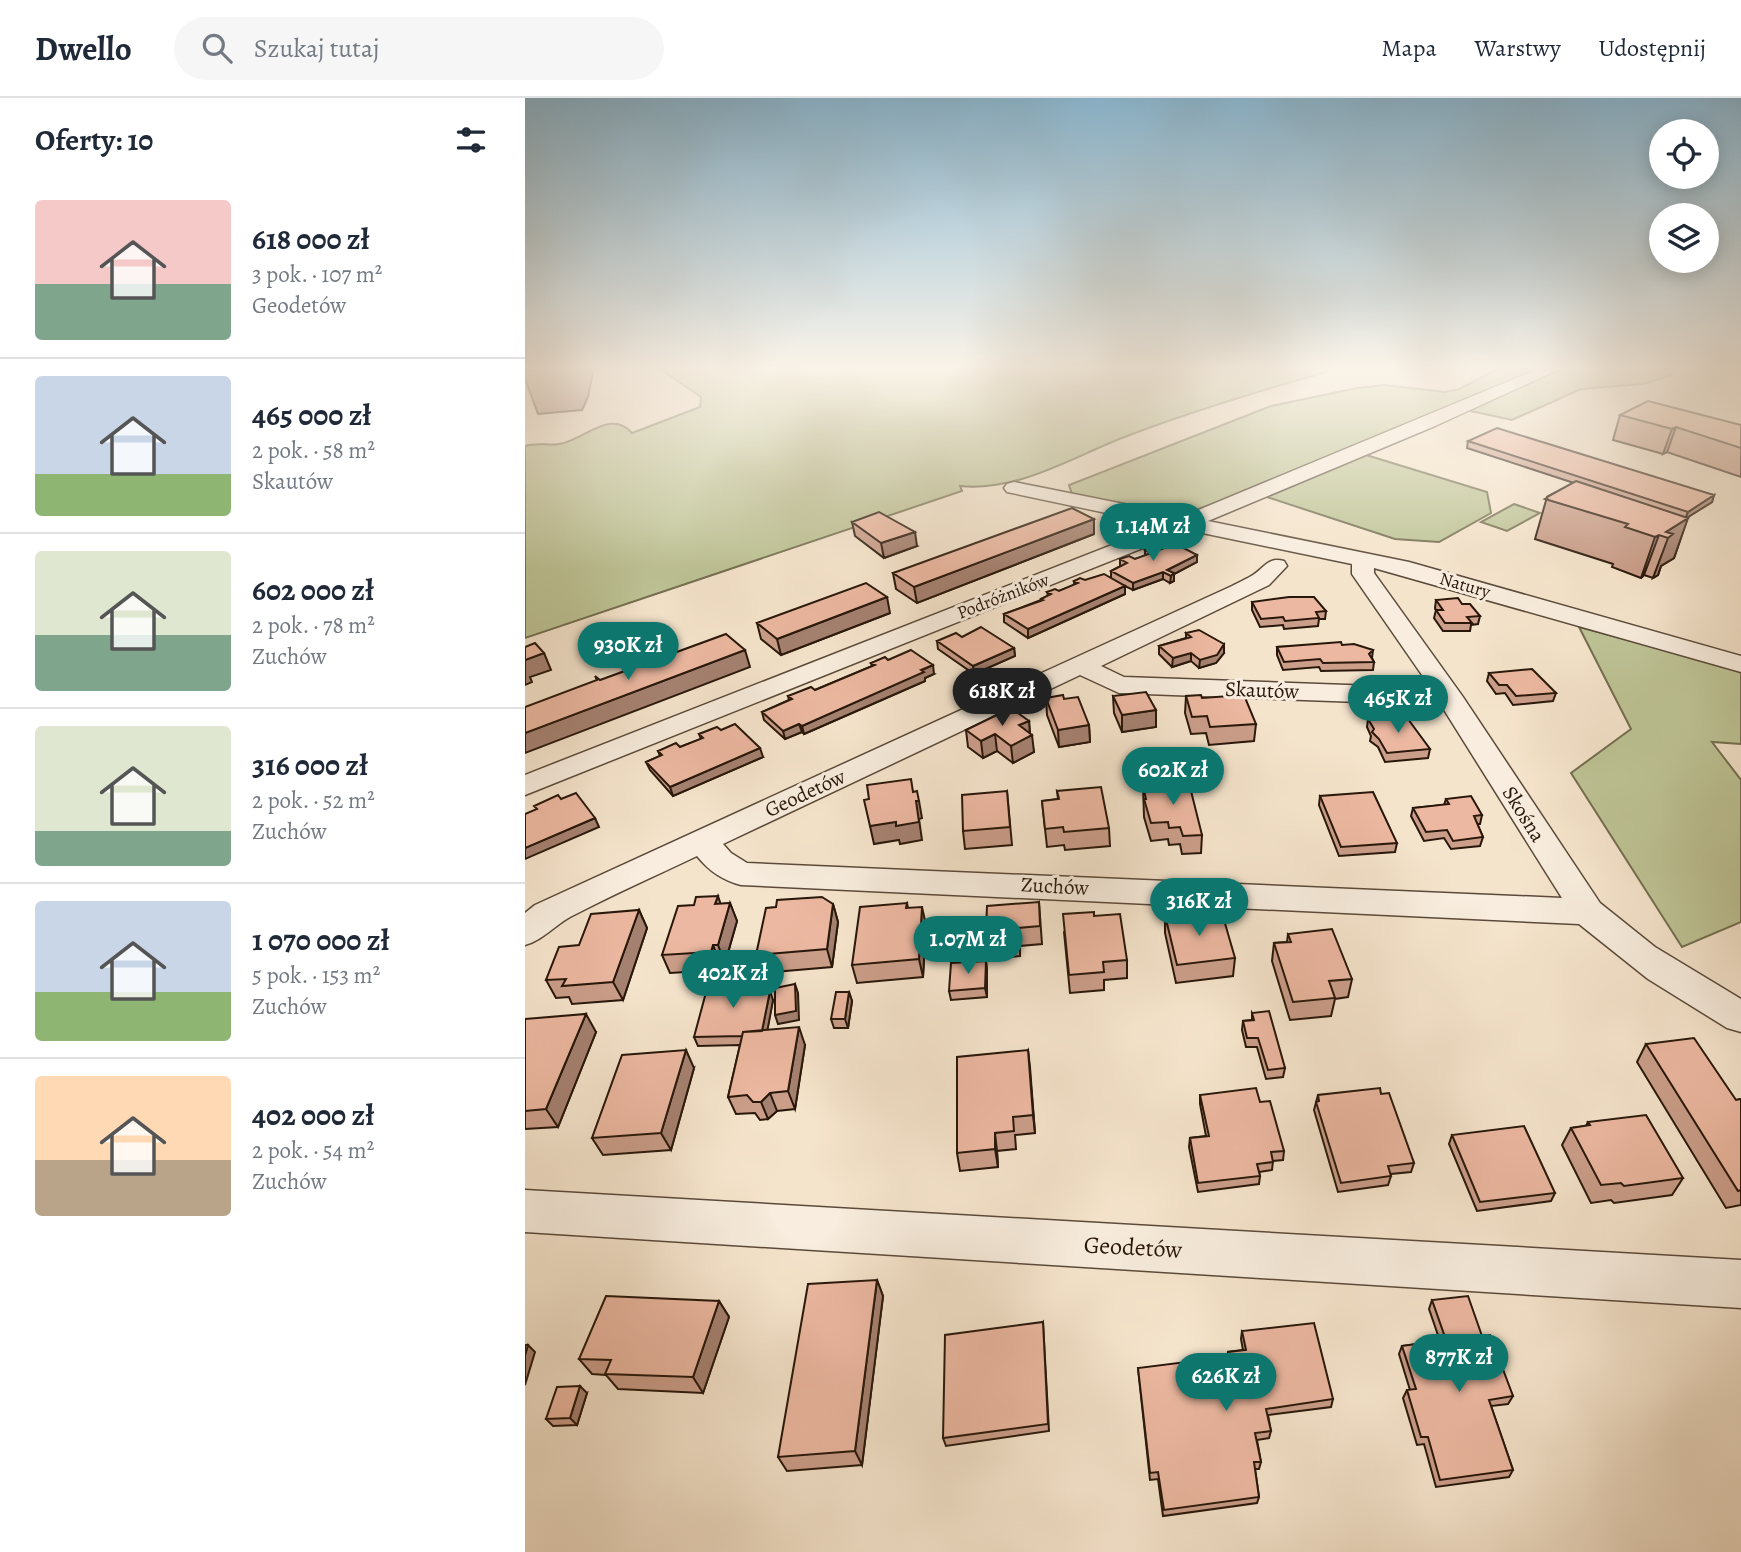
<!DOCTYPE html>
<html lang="pl">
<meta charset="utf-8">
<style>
:root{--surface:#fff;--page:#f6f6f7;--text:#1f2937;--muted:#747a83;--line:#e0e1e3;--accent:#0f766e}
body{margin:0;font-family:Alegreya,serif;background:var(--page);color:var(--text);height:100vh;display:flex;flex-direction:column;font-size:26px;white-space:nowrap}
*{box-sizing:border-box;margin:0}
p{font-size:23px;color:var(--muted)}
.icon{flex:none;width:38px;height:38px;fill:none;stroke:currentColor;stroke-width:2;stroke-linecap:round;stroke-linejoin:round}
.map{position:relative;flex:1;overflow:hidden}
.side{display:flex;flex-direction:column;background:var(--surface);width:525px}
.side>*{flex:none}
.controls{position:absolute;left:1124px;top:21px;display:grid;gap:14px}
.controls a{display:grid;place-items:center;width:70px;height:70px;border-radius:50%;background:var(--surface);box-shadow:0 4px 18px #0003;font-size:35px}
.price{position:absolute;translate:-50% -60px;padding:0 16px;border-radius:24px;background:var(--accent);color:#fff;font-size:23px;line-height:46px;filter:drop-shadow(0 2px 4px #0008)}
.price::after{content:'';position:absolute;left:50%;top:42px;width:21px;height:16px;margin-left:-10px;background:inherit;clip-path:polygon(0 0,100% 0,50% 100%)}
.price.active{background:#222;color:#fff}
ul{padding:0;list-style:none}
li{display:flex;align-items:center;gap:21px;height:175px;padding:0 35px}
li+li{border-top:2px solid var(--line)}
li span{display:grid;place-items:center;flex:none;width:196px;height:140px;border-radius:7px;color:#555}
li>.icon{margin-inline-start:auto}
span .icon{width:84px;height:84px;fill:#fffc;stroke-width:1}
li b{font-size:30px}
h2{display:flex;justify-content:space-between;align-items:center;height:84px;padding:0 35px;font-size:30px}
header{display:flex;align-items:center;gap:42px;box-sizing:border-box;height:98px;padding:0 35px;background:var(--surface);border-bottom:2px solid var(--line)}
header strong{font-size:33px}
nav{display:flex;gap:38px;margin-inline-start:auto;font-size:24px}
.search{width:490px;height:63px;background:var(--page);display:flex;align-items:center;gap:18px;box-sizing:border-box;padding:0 24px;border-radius:38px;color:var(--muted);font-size:26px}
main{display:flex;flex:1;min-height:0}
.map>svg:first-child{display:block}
.green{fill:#bec496;stroke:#736e50;stroke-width:2}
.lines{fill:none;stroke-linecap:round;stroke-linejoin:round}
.street-casing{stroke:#5b4a3a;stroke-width:3}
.street{fill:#f8edde;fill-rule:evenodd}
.wall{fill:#cb9e8a;stroke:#28170a;stroke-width:2}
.shaded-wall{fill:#a58171;stroke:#28170a;stroke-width:2}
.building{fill:#ecb8a1;stroke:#28170a;stroke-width:2}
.labels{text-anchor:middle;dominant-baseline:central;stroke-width:6;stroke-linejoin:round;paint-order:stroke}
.far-street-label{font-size:18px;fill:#28170a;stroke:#f8edde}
.street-label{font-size:21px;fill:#28170a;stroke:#f8edde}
.near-street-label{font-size:24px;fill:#28170a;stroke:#f8edde}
</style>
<header>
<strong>Dwello</strong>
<div class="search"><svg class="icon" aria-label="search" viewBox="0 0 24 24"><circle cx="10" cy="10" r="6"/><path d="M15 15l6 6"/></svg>Szukaj tutaj</div>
<nav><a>Mapa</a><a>Warstwy</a><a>Udostępnij</a></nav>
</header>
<main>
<section class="side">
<h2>Oferty: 10<svg class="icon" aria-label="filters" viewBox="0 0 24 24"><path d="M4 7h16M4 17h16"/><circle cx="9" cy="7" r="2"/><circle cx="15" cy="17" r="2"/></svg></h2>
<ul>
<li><span style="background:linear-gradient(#f6c9c9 60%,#7fa58c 0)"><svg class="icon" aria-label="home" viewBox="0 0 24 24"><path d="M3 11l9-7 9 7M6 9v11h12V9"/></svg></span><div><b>618 000 zł</b><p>3 pok. · 107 m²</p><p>Geodetów</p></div></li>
<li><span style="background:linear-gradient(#c9d6e8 70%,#8fb573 0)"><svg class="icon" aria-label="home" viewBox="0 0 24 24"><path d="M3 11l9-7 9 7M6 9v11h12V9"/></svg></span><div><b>465 000 zł</b><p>2 pok. · 58 m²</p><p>Skautów</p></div></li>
<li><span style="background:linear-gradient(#dfe7d0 60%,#7fa58c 0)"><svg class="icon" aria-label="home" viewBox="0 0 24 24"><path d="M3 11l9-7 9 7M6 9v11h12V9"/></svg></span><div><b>602 000 zł</b><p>2 pok. · 78 m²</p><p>Zuchów</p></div></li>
<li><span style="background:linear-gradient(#dfe7d0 75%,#7fa58c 0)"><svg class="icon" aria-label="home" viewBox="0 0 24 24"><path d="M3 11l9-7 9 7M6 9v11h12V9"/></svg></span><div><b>316 000 zł</b><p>2 pok. · 52 m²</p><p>Zuchów</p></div></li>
<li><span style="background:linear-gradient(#c9d6e8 65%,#8fb573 0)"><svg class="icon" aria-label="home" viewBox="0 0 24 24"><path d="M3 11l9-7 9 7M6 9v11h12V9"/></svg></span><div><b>1 070 000 zł</b><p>5 pok. · 153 m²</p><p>Zuchów</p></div></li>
<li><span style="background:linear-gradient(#ffd9b3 60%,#b9a48a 0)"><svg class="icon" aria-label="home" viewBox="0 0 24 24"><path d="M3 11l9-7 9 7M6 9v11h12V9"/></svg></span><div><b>402 000 zł</b><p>2 pok. · 54 m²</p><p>Zuchów</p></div></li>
</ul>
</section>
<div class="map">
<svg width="1216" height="1454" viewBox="0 0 1216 1454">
<rect width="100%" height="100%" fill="#f5e4cc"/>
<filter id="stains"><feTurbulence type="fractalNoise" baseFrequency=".00286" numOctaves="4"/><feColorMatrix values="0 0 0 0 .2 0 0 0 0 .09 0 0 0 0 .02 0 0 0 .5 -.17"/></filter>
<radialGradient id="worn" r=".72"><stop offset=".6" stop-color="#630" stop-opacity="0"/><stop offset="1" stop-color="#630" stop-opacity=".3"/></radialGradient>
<path class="green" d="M132,269h674l-5,5c-67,19 -134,39 -199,64 -53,20 -108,56 -167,50l2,5 -437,147v-192c12,-4 23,0 34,-2 23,-3 52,-36 73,-11l68,-26 1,-10z
M977,269h175l-6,8 -28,9 -62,5 -69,31 -46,-10 -103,44 124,38 4,21 -52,29 -44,-3 -128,-42 -28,-3 -51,19h-29l-86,-16 -4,-12 202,-79 86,-18 28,-3 60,7 14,-3z
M989,406l26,9 -33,18 -26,-9z
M1054,529l162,43v74l-29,-2 29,38v142l-59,25 -111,-174 60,-44z"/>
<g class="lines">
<g class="street-casing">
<path id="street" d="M1018,269h21l-129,59 -227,95 201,41 332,94v16l-367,-104v5l89,124 137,206 55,44 86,52v33l-14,-4 -79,-49 -69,-55 -838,-39c-19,-5 -32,-14 -44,-29 -42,20 -85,39 -127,61 -16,9 -27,23 -45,28v-32l10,-8 697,-319c7,-4 15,-7 21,-11 12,-8 15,-18 31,-14l3,5 -18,19 -168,81 23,11 307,11 -79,-114v-10l-164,-34 -663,265v-20l638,-250 -156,-33 -3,-4 3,-4 7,-2 170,34zM555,577l39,18 322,12 121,193 -815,-35 -16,-10 -8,-9z
M0,1092l1216,70v48l-1216,-76z"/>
</g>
<use href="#street" class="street"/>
</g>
<path class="wall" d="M1095,317l121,10v52l-74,-25 -4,2 -50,-14z
M943,343l246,54 -2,7 -24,15 -14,41 -13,8 -3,9 -5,3 -9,-3 -3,3 -29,-11 1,-3 -78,-25 12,-42 27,-14 -107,-35z
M327,424l65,24 -33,12 -29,-22z
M569,436l-177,69 -21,-14 -3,-16z
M620,452h14l38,5v7l-23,12v7l-4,2 -7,-4 -30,11 -8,-4v8l-97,44 -24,-16v-8l37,-14v-1l7,-3 -1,-4 12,-1 15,-6v-4l37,-3v-7l9,-5v-7h15l10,-3z
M911,502l26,4 18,12 -2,8 -7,1 -1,6h-27l-9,-13 2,-8 -1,-2z
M727,504l74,9 -1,8h-6l-1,7 -34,3 -1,-4 -23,2 -8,-17z
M365,515l-109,42 -20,-16 -4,-16z
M661,535l38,20 -8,10 -17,5 -8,-7 -19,6 -13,-13v-8l27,-8z
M437,539l52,11 1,8 -41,18 -36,-25 -1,-8z
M817,547l31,5 -1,8 2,4 -1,8 -52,1 -2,-4 -36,3 -6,-15v-8z
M363,562l46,14 -9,4v3l-121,53 -2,-2 -17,7 -21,-19 -2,-8 27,-12 -1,-4 27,-6 57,-24 -1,-3z
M964,575l67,20 -3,8 -40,4 -8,-12 -9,1 -9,-13z
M588,598l43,14v17l-34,5 -8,-19z
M661,598l16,2 54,26 -2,17 -45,4 -3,-12 -15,1 -6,-21z
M521,600l18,1 25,26 1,17 -31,5 -12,-32z
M843,621l19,1 43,29 -2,9 -43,4 -7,-15 -8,-6 1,-5 -4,-9z
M504,623l1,12 4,19 -21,11 -16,-12 -14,7 -15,-11 -2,-17z
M196,632l42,27 -90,39 -23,-26 -4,-8 14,-6 -2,-5 22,-4 21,-8 -2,-5z
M649,686l28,51 -1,18 -19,1 -2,-10 -11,1 -1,-6 -17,2 -7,-24 -1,-31z
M482,693l5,54 -47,4 -2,-18z
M532,693l52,37 1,18 -45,4 -1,-5 -17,2 -5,-46 16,-2z
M795,698l77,47 -2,9 -56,4 -20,-51z
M921,701l36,16 -2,9h-3l6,13 -3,9 -29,3 -7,-11 -20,3 -13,-25 2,-8 31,-3z
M514,804l3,42 -22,2v10l-22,2 -1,-8h-8l-3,-18z
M205,805l7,18 -12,42h-5l-2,7 -48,3 -8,-18 59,-51z
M382,805l1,5 18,17 -3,52 -66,6 -5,-18z
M308,806l5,18 -6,45 -70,6 -6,-18z
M114,812l8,18 -24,72 -51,4 -3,-7 -13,1 -10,-18 33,-35z
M640,817h38l32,43 -2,18 -57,7 -11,-50z
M569,818l33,44v18l-23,2v10l-34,3 -6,-61z
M763,836l64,45 -4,18 -13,2 -4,17 -41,4 -18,-59 2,-18 13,-1z
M461,863l1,9v27l-36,3 -2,-9z
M238,890v4l10,8 -6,30 38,15 -10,64 -18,2 -9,8 -8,1 -5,-7 -19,1 -8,-17 12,-52 -42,1 -4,-9z
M324,894l3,9 -4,27h-14l-3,-9z
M727,915l33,55 -2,9 -17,2 -9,-32h-11l-4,-17 1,-9 9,-1z
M0,921l71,13 -38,95 -33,2z
M1121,946l90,56 5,-1v106l-15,3 -89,-146z
M503,952l7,83 -20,2 1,14 -19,2 1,16 -38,4 -3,-18z
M169,970l-23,82 -68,5 -11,-17z
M856,996l33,69 -3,9 -20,2v2l-3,9 -50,7 -24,-82 4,-15z
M675,997l60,7 24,49 -1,9 -10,1 -1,9 -13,2 1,4 -1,8 -61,8 -9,-45 1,-9 16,-2 -6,-32z
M1063,1024l95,56 -11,17 -58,8 -3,-3 -20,3 -29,-58 9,-17 15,-2z
M927,1037l103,58 -4,8 -74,10 -28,-67z
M352,1182l6,16 -21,169 -75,6 -9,-14z
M907,1202l50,36 31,60 -5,8 -17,2 22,64 -4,7 -73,10 -12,-43 -7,1 -14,-47 4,-8h3l-11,-36 3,-8 38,-5 -11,-32z
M194,1203l10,16 -26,76 -85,-4 -12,-14 -14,-1 -13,-15z
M518,1224l6,109 -103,15 -3,-8z
M717,1233l91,68 -2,8 -63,8 3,16 -2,7 -12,2 4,22 -2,7h-4l4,28 -2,6 -94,13 -5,-37 -8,1 -12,-112 50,2 39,-6 1,-12 15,-2 -2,-11z
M62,1295l-10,32 -24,1 -7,-7z"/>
<path class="shaded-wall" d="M42,269h27l-6,30 -6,13 -44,4 -13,-35v-8z
M1151,329l-9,25 -4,2 9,-25z
M1189,397l-2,7 -27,17 3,-7z
M1163,420l-14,40 -13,8 -3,9 -5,3 15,-40 -2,-6z
M569,421v15l-177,69 -3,-16z
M390,434l2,14 -33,12 -3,-15z
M1134,437l-15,40 -3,3 14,-41z
M672,457v7l-23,12v7l-4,2 1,-7 -4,-6z
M638,474v7l-30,11v-7z
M600,488v8l-97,44v-9z
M362,499l3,16 -109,42 -4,-16z
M699,546v9l-8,10 -17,5 1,-8z
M489,550l1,8 -41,18 -1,-8z
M220,552l5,17 -225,86v-20z
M19,555l7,17 -21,7 2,5 -7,3v-25z
M666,555v8l-19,6 1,-9z
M408,567l1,9 -9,4v3l-121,53 -2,-8z
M631,612v17l-34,5v-17z
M504,623l1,15 2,-1 2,17 -21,11 -2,-17 8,-21z
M274,626l3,8 -17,7 -2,-8z
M564,627l1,17 -31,5 -1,-17z
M470,636l2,17 -14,7 -2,-17z
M235,650l3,9 -90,39 -3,-9z
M391,703h3l3,17 -3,1 3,21 -22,4 -1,-4 -25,4 -4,-18z
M70,720l4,9 -74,32v-11z
M193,798l6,18 -9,-10z
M205,805l7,18 -12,42 -7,-18z
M308,806l5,18 -6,45 -5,-18z
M397,809l4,18 -3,52 -4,-18z
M114,812l8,18 -24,72 -10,-18z
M188,847l7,18 -2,7 -7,-18z
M461,863l1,9v27l-2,-9z
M235,881l3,9 -1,13 -4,-9z
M270,886l3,9 1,27 -21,4 -3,-9z
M245,893l3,9 -9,49 -4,-9z
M324,894l3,9 -4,27 -3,-9z
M61,916l10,18 -38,95 -12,-18z
M274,929l6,18 -10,64 -7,-18z
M161,952l8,18 -23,82 -10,-17z
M503,952l2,17 5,66 -2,-18z
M245,995l7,18 -9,8 -7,-17z
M470,1035l2,18 1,16 -3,-18z
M352,1182l6,16 -21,169 -7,-14z
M194,1203l10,16 -26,76 -10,-16z
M3,1247l7,7 -10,33v-30z
M55,1288l7,7 -10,32 -7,-7z"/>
<path class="building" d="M0,269h42l-42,4z
M1123,303l93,24v23l-65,-21 -4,2 -52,-14z
M972,330l217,67 -26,17 -220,-71z
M1051,383l112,37 -22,14 7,2 -5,4 -9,-3 -4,2 -30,-10 3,-3 -83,-25 4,-2h-2z
M547,410l22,11 -180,68 -21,-14z
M354,414l36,20 -34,11 -29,-21z
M651,446l21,11 -30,15 7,3 -3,3 -8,-4 -30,11 -22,-12 16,-8 -7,-4 9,-3 6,3 16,-6 -6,-3 8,-3 6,3z
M579,476l21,12 -97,43 -24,-15 39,-14 -2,-1 10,-5 -4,-2 8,-3 4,2 19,-8 -4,-2 6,-3 5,2z
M341,485l21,14 -110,42 -20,-16z
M764,499h25l12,14 -10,1 3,6 -34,3 -2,-4 -22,2 -9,-17z
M933,500l4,6h8l10,12 -13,1 5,6h-27l-9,-13h7l-7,-10z
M456,529l33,21 -41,18 -36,-25 19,-8 6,4z
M674,532l25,14 -7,11 -17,5 -9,-7 -18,5 -14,-12 32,-9 -5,-4z
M201,536l19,16 -220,83v-26l72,-27 -2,-4 5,4z
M816,544l1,3 12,-1 19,6 -4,4 5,8 -51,1 -3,-4 -36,3 -7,-15z
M10,545l9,10 -19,7v-13z
M386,552l22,15 -12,5 3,2 -122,54 -3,-2 -16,7 -21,-19 30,-13 -4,-3 23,-9 4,3 60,-25 -4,-2 14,-6 3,3z
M1007,571l24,24 -40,3 -9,-11h-8l-10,-12z
M621,594l10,18 -34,5 -9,-19z
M538,597l1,4 14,-2 11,28 -31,5 -12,-32z
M676,597l1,3 42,-3 12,29 -46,3 -3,-11 -15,1 -6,-21z
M486,610l18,13 -10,4 13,10 -21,11 -16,-12 -14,7 -15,-11z
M860,619l2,3 14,-3 7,2 22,30 -43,4 -8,-14 -7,-7 2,-3 -6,-10z
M210,626l25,24 -90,39 -24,-25 16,-7 -4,-4 18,-8 4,4 23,-9 -4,-4 18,-7 4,3z
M386,681l2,13 4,-1 2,10h-3l3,21 -23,4v-4l-26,4 -6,-26 5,-1 -2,-14z
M648,683l1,3 15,-1 13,52 -19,1 -3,-9 -11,1 -1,-6 -17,1 -7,-24h2l-3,-13z
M576,689l8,41 -45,4 -1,-5 -18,2 -3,-28 17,-2 -2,-8z
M482,693l3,36 -47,4 -1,-36z
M848,694l24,51 -56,4 -21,-51z
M51,695l19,25 -70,30v-34l12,-5 -3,-3 24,-11 3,4z
M946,698l11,19 -8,1 9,21 -30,4 -6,-11 -21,2 -13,-24 36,-4 -3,-5z
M193,798l-3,8 15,-1 -12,42h-5l-2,7 -49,3 16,-49 16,-1 2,-8z
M297,799l11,7 -6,45 -71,6 10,-47 10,-1 1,-7z
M514,804l1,24 -22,2 1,11 -23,1v-8h-10l1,-26z
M382,805l-1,5 16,-1 -3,52 -67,6 8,-58z
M114,812l-26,72 -51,4 4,-7 -20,1 13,-33 20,-2 12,-31z
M677,813l1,4 19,-2 13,45 -58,7 -12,-50z
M569,814v4l26,-2 7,46 -24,2 1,10 -35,3 -6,-61z
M807,831l20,50 -23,2 6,17 -42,4 -19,-59 17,-1 -3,-8z
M461,863l-1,27 -36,3 2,-28z
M235,881l-2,13 12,-1 -8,40 -19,1 -1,4 -48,1 14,-52z
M270,886l1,27 -21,4v-27z
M311,894h13l-4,27h-14z
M744,913l16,57 -17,2 -10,-32h-11l-4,-17 11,-1 -2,-7z
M61,916l-40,95 -21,2v-92z
M274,929l-11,64 -18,2 -9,9h-8l-6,-7 -19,2 15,-65z
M1169,940l42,62 5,-1v91l-3,1 -92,-147z
M161,952l-25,83 -69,5 30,-83z
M503,952l5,65 -20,2 1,14 -19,2v16l-38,4v-96z
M731,990l4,14 10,-1 14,50 -13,1 2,10 -16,2 3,12 -62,7 -8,-45 19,-2 -9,-41z
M855,990l1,6 8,-1 25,70 -26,3 3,10 -50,7 -25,-81 3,-1 -1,-6z
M1121,1017l37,63 -59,8 -3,-3 -20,2 -30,-57 19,-3 -2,-3z
M999,1028l31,67 -75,9 -28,-67z
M352,1182l-22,171 -77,6 30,-173z
M81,1198l113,5 -26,76 -88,-3 6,-14 -32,-1z
M943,1198l14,40 8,-1 23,61 -24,4 24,70 -73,10 -12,-43h-7l-14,-47 9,-1 -14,-43 44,-6 -14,-40z
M518,1224l5,102 -105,14 2,-103z
M789,1225l19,76 -67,10 5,22 -16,2 6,29h-7l5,35 -95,13 -6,-38 -8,1 -12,-105 48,-6 2,8 42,-6 -2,-12 18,-2 -4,-19z
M0,1247h3l-3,10z
M55,1288l-10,32 -24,1 11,-32z"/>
<linearGradient id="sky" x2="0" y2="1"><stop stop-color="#8ab8d3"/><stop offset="0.57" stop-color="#faf3e8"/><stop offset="1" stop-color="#faf3e8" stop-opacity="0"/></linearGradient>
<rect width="1216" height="473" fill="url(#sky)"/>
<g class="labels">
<g class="far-street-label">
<text transform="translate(940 487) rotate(16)">Natury</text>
<text transform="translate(478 498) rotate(-21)">Podróżników</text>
</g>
<g class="street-label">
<text transform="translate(737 592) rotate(2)">Skautów</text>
<text transform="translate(280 695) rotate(-25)">Geodetów</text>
<text transform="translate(999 716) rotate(58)">Skośna</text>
<text transform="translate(530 788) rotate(3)">Zuchów</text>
</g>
<g class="near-street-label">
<text transform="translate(608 1149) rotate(3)">Geodetów</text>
</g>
</g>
<rect width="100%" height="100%" filter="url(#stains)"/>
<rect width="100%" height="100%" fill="url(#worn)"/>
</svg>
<div class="controls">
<a><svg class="icon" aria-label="locate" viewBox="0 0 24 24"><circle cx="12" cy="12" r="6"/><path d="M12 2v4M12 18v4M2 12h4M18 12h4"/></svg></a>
<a><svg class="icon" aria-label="layers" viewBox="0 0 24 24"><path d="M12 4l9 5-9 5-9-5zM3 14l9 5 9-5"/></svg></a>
</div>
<b class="price" style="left:628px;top:465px">1.14M zł</b>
<b class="price" style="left:103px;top:584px">930K zł</b>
<b class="price active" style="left:477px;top:630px">618K zł</b>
<b class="price" style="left:873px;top:637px">465K zł</b>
<b class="price" style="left:648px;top:709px">602K zł</b>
<b class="price" style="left:674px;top:840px">316K zł</b>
<b class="price" style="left:443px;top:878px">1.07M zł</b>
<b class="price" style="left:208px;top:912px">402K zł</b>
<b class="price" style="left:934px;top:1296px">877K zł</b>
<b class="price" style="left:701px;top:1315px">626K zł</b>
</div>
</main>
